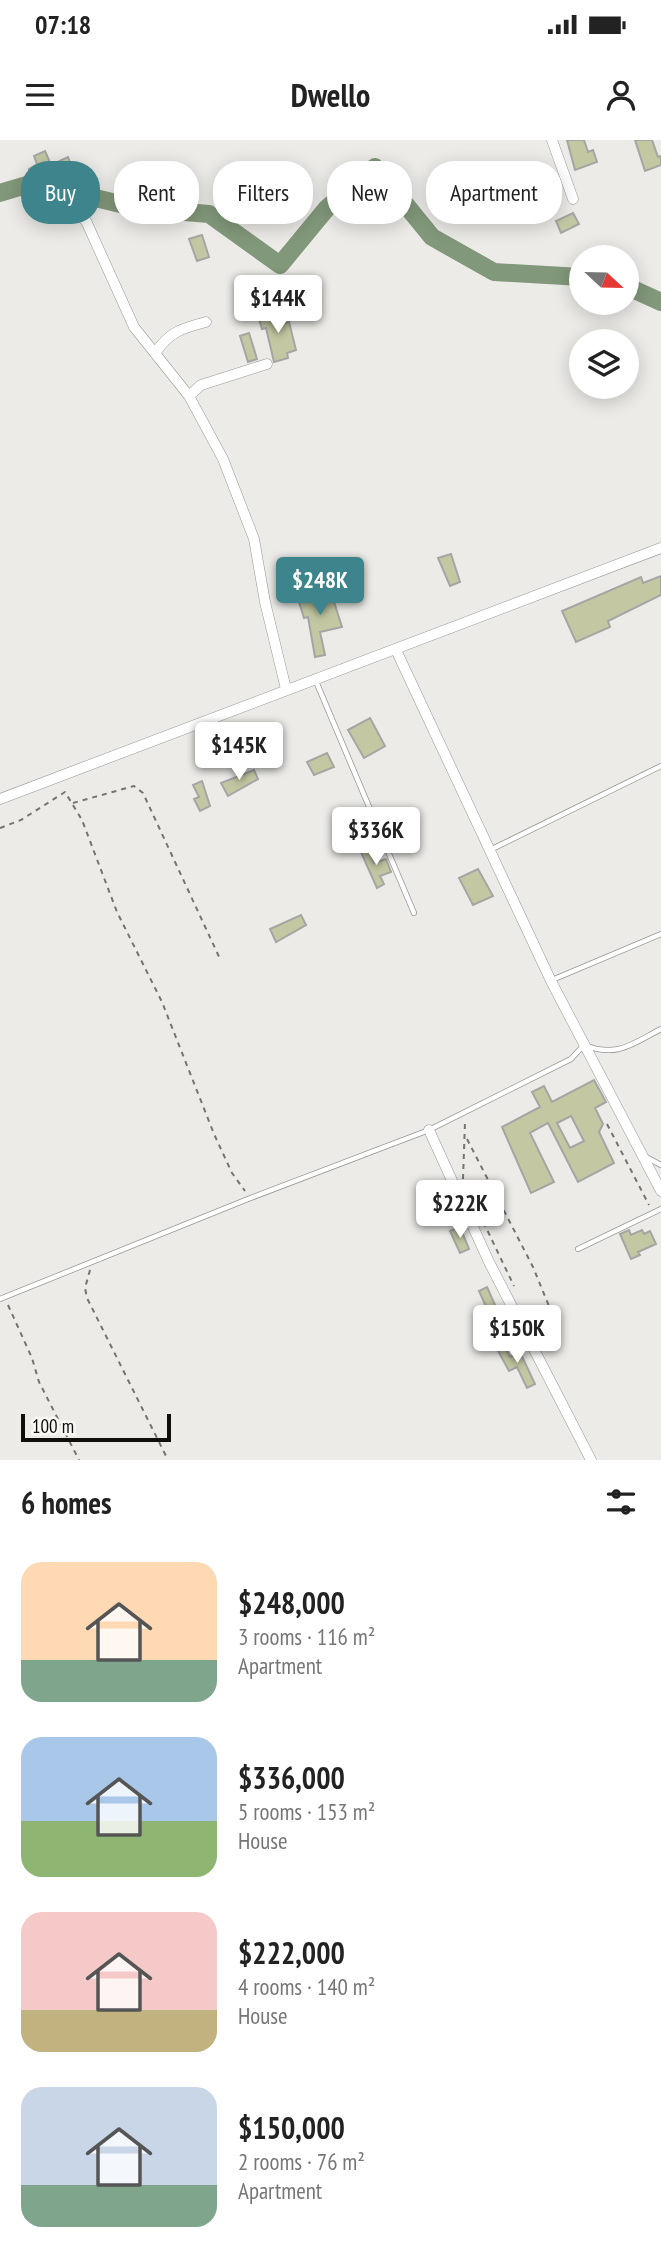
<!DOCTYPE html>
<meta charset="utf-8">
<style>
:root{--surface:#fff;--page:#f6f6f6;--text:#222;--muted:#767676;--accent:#3d848c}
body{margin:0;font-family:"PT Sans Narrow",sans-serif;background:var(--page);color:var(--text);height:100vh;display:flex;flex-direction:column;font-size:26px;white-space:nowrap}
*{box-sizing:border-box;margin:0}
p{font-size:23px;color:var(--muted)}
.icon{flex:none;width:38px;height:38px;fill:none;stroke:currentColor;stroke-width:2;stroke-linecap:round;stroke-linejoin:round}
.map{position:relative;height:1320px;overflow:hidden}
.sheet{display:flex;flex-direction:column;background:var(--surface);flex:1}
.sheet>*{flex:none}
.guide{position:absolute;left:21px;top:21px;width:620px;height:63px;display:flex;gap:14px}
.needle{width:46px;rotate:112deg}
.buttons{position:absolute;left:569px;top:105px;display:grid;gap:14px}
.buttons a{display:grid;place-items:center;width:70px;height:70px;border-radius:50%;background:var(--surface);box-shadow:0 4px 18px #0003;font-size:35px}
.scale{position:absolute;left:21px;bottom:18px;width:150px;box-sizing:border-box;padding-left:7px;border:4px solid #0e0e0d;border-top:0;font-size:19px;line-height:24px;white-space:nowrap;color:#0e0e0d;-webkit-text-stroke:5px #f9f8f5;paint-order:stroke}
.price{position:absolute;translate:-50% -60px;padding:0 16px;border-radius:7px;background:#fff;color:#222;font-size:23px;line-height:46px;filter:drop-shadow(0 2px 4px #0008)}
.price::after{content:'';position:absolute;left:50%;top:42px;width:21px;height:16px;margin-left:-10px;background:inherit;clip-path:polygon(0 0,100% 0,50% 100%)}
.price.selected{background:var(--accent);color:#fff}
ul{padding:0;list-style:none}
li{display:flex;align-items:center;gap:21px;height:175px;padding:0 21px}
li span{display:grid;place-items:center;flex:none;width:196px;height:140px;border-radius:21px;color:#555}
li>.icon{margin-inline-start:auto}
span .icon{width:84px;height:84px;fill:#fffc;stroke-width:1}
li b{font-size:30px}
h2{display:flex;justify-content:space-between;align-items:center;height:84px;padding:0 21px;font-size:30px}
.tag{padding:0 24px;border-radius:28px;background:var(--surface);box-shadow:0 4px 18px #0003;font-size:24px;line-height:63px}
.tag.selected{background:var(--accent);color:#fff}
.status{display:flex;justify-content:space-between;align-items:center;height:49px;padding:0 35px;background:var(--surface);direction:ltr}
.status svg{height:19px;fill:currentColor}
header{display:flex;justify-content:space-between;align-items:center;height:91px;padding:0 21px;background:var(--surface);font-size:32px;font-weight:700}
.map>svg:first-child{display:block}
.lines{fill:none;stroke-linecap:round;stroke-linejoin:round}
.river{stroke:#82987a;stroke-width:18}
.building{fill:#c3c8a3;stroke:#a5a6a3;stroke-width:2;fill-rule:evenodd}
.lane-casing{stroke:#989794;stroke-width:6}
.street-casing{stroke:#989794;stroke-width:11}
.path{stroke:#757473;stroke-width:2;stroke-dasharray:5 5;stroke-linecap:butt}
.lane{stroke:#fff;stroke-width:4.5}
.street{stroke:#fff;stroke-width:10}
</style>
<div class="status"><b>07:18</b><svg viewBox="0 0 49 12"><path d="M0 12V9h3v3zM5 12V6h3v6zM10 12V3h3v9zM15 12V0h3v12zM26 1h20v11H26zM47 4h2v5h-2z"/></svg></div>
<header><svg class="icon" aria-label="menu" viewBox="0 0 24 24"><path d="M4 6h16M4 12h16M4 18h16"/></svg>Dwello<svg class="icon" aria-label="person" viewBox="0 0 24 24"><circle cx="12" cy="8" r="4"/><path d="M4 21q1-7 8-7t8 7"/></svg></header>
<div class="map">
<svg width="661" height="1320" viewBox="0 0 661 1320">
<rect width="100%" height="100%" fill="#ecebe8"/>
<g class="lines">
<path class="river" d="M0,53l33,-10 104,25 72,6 71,51 47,-57 48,-41 57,70 62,35 87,5
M626,146l35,16"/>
</g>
<path class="building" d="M567,0h17l4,12 5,-2 4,12 -22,8z
M635,0h17l6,17 3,-1v9l-16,6z
M45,11l6,14 17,-8 4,10 -36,15 -7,-13 8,-5 -3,-8z
M573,73l6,11 -18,9 -5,-12z
M202,95l7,22 -12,4 -8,-22z
M281,169l4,14 4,-1 7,28 -9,3 1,5 -14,4 -8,-34 -4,1 -4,-13z
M249,193l8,26 -9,3 -8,-26z
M451,414l9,28 -10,4 -12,-28z
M661,436v19l-53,26 2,6 -34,15 -14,-31 79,-34 2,6z
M330,449l12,38 -22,5 5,23 -10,2 -7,-40 -4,1 -6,-19z
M370,578l15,28 -21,12 -16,-28z
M327,613l7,14 -20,8 -7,-13z
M254,630l4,9 -30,17 -7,-13z
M202,641l8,25 -10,5 -6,-12 5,-2 -6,-12z
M367,707l7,16 12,-4 5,13 -11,4 4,8 -7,4 -17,-38z
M478,729l15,27 -20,9 -14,-27z
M301,775l5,10 -30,17 -6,-13z
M594,940l12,22 -11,6 8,16 -4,8 15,31 -36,19 -30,-59 -18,10 24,49 -23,11 -29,-66 38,-20 -8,-15 12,-6 8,16zM571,976l13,25 -14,7 -13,-25z
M460,1087l9,22 -9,4 -10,-22z
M629,1090l2,5 11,-5 2,4 6,-3 6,13 -18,8 2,3 -9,4 -11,-25z
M487,1147l12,27 -8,4 -12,-27z
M504,1205l6,12 10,-5 15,32 -8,4 -10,-21 -8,4 -12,-22z"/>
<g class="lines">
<g class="lane-casing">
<path id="lane" d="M315,539l99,234
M490,710l171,-84
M552,840l109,-46
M646,1017l15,8
M578,1109l83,-40
M0,1159l248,-100 181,-69 142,-71 13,-14c33,13 48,-1 77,-16"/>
</g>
<g class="street-casing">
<path id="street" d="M552,0l21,59
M31,48l37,18 18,15 48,106 55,69
M156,212c13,-20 27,-24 50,-30
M267,224l-66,21 -12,11 34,63 31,80 11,63 21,87
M396,510l155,331 110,210
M0,659l661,-251
M429,990l60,132 102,198"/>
</g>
<path class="path" d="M73,663l61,-17 9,7 78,168
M0,688l21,-8 44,-28 17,28 35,92 45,90 52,132 18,39 13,18
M607,984l42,81
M467,999l66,128 18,44
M463,1039l2,-57
M479,1073l35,73
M90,1130l-5,18 2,10 81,162
M8,1165l24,53 7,24 40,78"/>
<use href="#lane" class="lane"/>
<use href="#street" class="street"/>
</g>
</svg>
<div class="buttons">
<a><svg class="needle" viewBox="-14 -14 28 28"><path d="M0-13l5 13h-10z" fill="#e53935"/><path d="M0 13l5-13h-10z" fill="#767676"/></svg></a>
<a><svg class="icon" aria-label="layers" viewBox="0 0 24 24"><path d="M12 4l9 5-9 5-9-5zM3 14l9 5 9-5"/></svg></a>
</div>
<div class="scale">100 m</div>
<b class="price" style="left:278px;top:195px">$144K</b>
<b class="price selected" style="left:320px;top:477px">$248K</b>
<b class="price" style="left:239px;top:642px">$145K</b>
<b class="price" style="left:376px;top:727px">$336K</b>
<b class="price" style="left:460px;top:1100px">$222K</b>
<b class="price" style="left:517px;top:1225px">$150K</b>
<div class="guide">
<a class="tag selected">Buy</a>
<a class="tag">Rent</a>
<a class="tag">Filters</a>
<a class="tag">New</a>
<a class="tag">Apartment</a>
</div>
</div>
<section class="sheet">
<h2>6 homes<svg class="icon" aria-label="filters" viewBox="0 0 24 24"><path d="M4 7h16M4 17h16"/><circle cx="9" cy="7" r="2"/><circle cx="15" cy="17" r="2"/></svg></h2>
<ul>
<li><span style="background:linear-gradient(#ffd9b3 70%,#7fa58c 0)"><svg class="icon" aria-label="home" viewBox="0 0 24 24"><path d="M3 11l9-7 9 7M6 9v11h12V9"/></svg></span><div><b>$248,000</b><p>3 rooms · 116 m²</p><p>Apartment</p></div></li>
<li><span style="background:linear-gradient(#a9c7e8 60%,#8fb573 0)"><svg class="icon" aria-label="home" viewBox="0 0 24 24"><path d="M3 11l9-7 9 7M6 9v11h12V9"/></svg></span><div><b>$336,000</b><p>5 rooms · 153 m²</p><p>House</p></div></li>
<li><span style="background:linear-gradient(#f6c9c9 70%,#c2b280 0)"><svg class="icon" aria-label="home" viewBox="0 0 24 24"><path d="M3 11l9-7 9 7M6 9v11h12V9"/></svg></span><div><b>$222,000</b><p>4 rooms · 140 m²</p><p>House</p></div></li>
<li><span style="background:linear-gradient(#c9d6e8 70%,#7fa58c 0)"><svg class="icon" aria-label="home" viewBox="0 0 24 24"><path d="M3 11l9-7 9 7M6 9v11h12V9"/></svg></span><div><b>$150,000</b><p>2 rooms · 76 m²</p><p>Apartment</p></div></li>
</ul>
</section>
